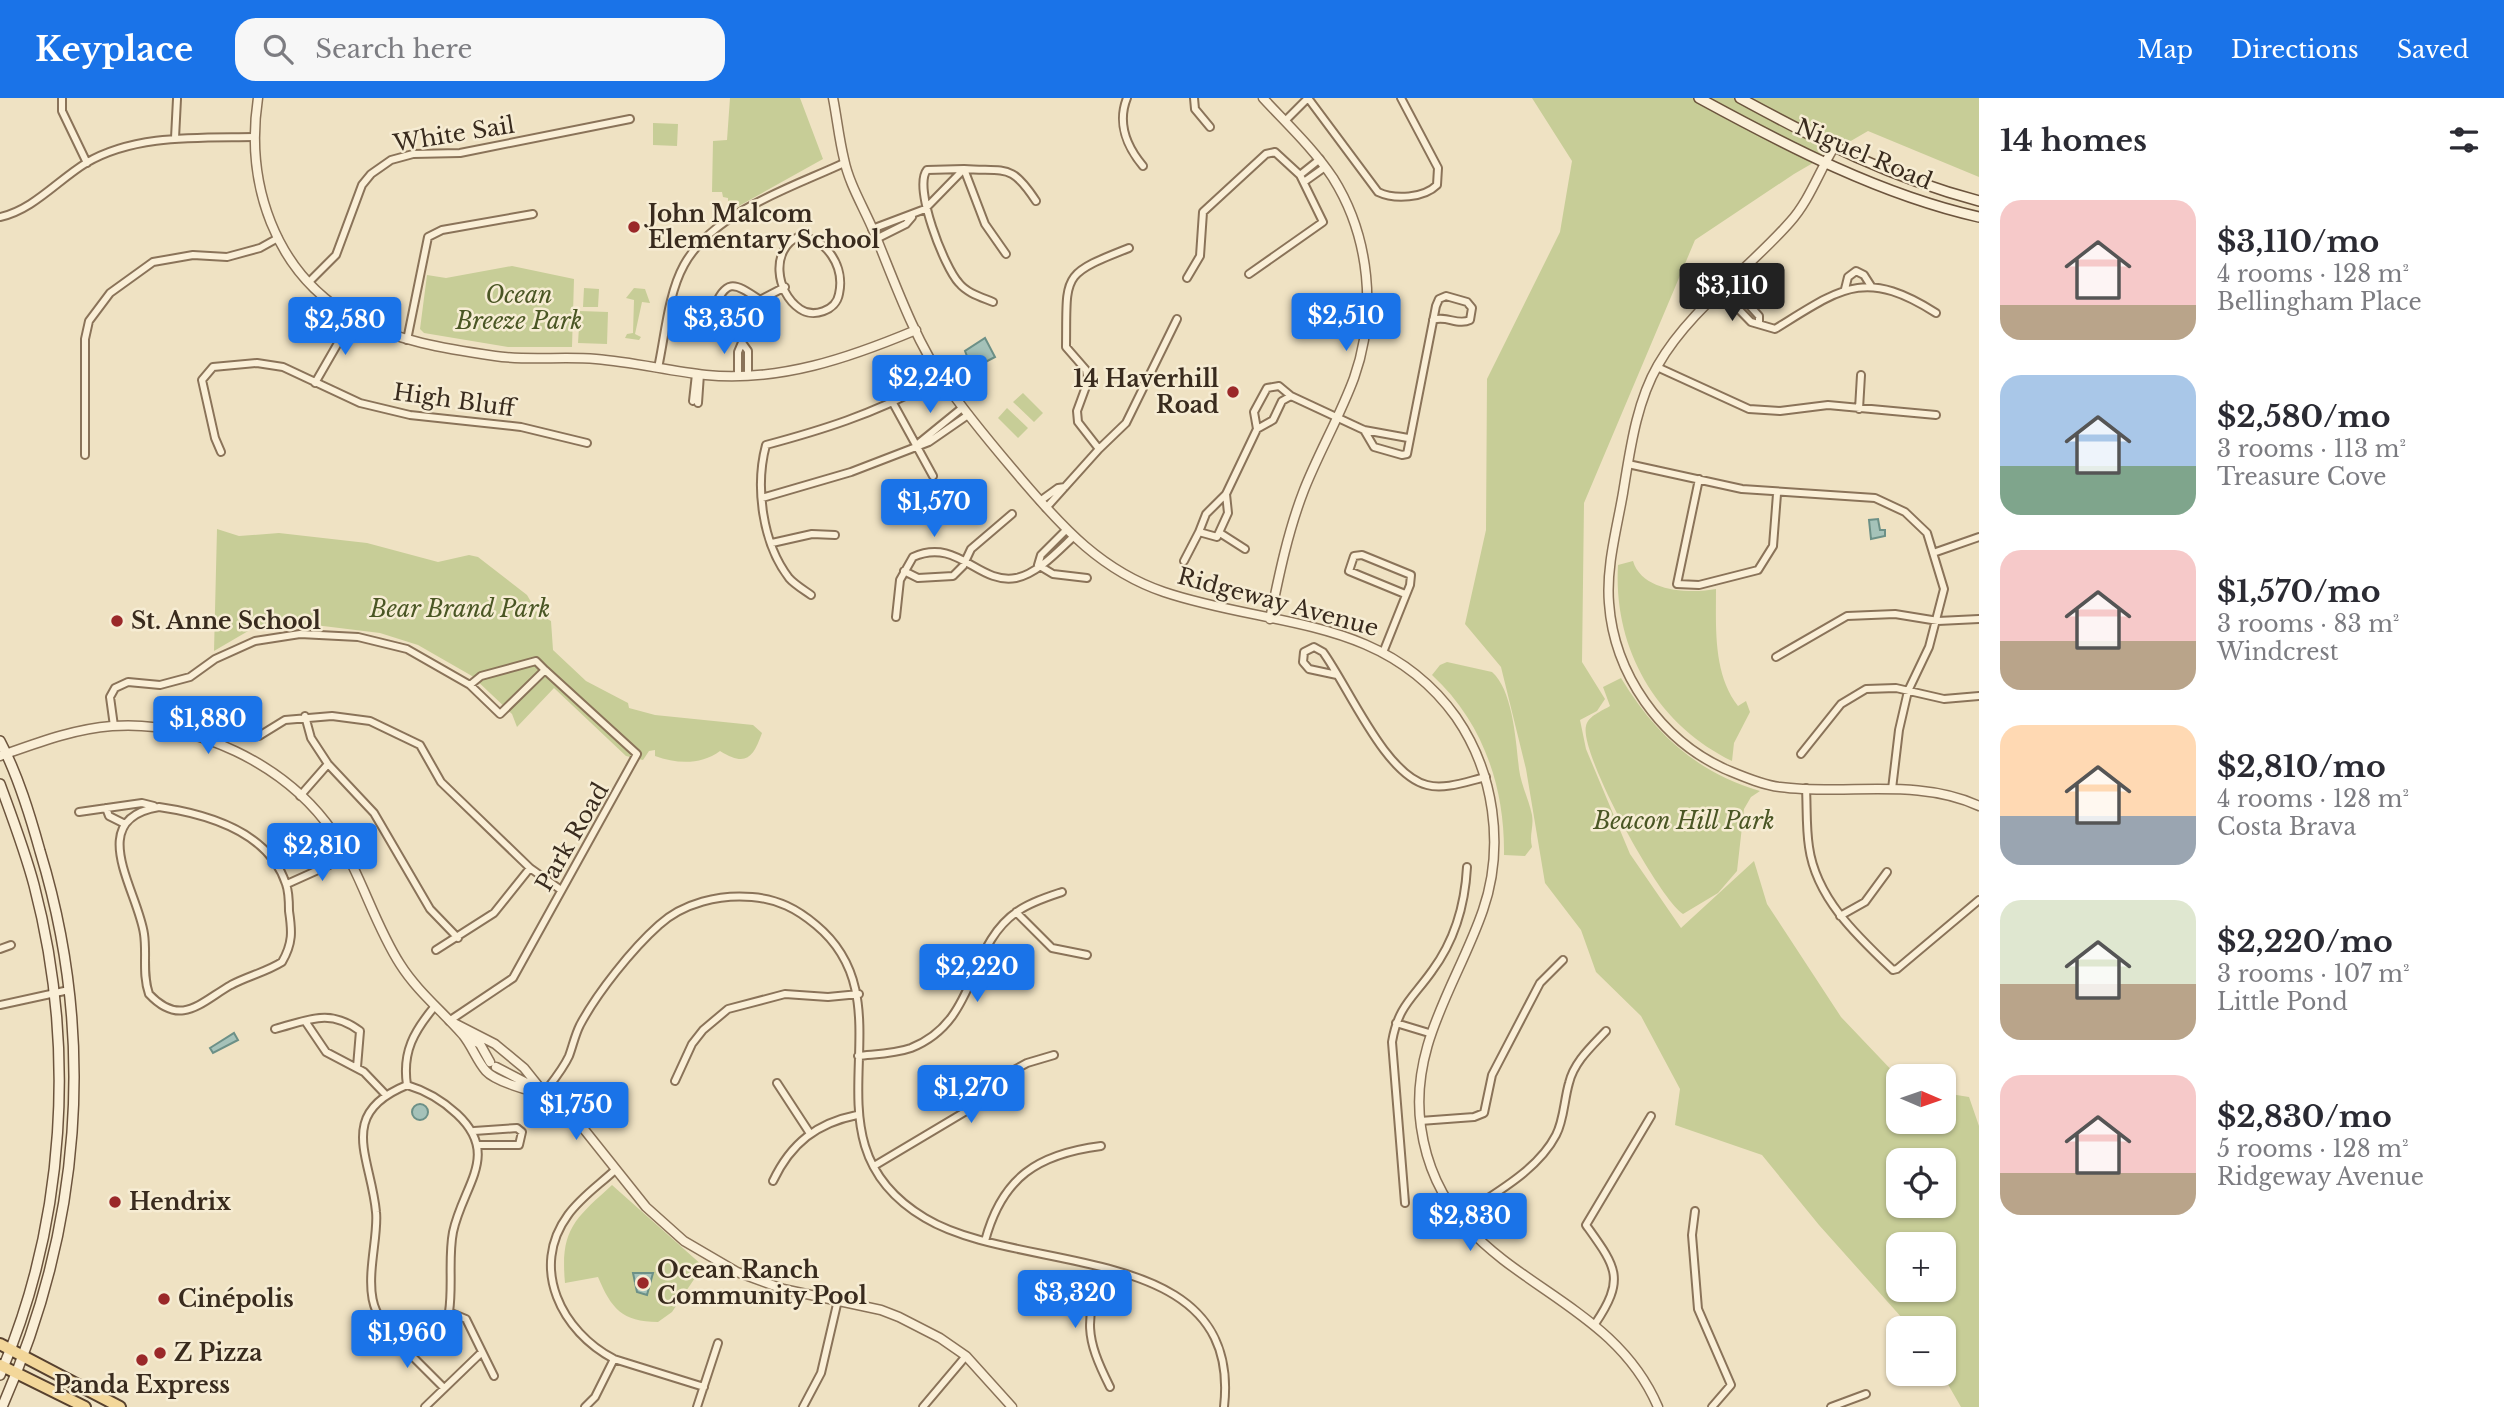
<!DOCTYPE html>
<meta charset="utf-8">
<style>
:root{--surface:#fff;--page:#f7f7f7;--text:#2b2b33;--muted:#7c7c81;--accent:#1a73e8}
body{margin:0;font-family:"Libre Baskerville",serif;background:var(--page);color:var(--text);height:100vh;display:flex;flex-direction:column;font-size:26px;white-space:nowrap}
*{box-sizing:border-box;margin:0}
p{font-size:23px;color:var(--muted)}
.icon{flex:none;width:38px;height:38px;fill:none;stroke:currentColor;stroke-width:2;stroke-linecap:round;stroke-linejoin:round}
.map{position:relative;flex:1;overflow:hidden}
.panel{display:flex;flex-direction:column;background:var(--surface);width:525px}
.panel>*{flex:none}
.needle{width:46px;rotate:92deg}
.fabs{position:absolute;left:1886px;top:966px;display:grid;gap:14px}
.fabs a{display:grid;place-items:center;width:70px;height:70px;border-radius:14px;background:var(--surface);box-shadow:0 2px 5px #0004;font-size:35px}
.price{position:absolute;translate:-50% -60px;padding:0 16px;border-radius:7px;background:var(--accent);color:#fff;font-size:23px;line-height:46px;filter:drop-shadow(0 2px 4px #0008)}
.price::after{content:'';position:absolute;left:50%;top:42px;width:21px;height:16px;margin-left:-10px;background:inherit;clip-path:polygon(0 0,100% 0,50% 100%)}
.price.on{background:#222;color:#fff}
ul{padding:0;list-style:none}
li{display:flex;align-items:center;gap:21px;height:175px;padding:0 21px}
li span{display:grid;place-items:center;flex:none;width:196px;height:140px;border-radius:21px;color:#555}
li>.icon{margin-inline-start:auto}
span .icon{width:84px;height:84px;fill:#fffc;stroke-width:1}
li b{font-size:30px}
h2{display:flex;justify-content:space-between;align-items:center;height:84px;padding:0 21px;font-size:30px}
header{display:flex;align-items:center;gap:42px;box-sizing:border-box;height:98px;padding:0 35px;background:var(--accent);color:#fff}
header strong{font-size:33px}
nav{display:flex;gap:38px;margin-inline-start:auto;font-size:24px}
.search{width:490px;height:63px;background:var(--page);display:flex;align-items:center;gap:18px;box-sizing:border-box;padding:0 24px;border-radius:21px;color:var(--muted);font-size:26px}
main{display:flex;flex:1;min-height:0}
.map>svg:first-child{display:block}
.green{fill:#c7cd97;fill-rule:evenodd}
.water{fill:#a5c2b9;stroke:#6c9087;stroke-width:2}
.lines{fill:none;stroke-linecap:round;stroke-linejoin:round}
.minor-casing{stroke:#8a7359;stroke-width:10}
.tertiary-casing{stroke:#8a7359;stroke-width:11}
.secondary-casing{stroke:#6c543d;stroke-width:12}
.primary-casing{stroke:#57412e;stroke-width:14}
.minor{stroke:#faefd7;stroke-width:6}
.tertiary{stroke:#faefd7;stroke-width:8}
.secondary{stroke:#faefd7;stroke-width:9}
.primary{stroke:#f3d79a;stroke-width:10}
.poi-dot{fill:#9a2829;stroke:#f6ecd3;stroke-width:2.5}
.labels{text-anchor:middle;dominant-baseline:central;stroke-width:5;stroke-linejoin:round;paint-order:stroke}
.street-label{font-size:23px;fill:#392b1e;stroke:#f6ecd3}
.poi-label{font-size:23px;font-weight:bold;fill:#392b1e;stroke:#f6ecd3;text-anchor:start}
.park-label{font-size:23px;font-style:italic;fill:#4a5624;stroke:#f6ecd3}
</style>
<header>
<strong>Keyplace</strong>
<div class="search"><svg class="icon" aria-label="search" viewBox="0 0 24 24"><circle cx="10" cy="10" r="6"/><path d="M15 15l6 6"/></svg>Search here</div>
<nav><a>Map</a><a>Directions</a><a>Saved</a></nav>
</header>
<main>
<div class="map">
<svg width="1979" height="1309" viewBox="0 0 1979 1309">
<rect width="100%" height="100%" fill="#efe2c3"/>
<path class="green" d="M730,0h70l23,61 -95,53v-14l-5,-1 -1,-5h-10l1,-51 14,-1z
M1532,0h447v79l-111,-46 -74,43 -99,66 -111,263 -2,159 23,37 -8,12 -17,9 6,29 44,105 51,74 73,-67 13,43 74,113 58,61v44h45v-29l25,4 10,29v281h-18l-19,-33 2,-46h-33l-92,-103 -57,-70 -87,-30 5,-36 -39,-73 -45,-44 -15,-42 -36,-47 -19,-114 -25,-102 -36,-43 21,-94 1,-151 73,-147 12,-71zM1899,1062h45v46h-45zM1899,1146h45v46h-45z
M653,25l25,1 -1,22 -24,-1z
M512,168l62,13 -2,68h-64l-84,-14 -4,-4 7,-54 19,3z
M584,190l15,1 -1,18h-15z
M634,190l11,1 5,14 -8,-1 -7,32 6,3 -2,3 -14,-2 2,-4 6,-1 1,-33 -8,-2z
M580,213l28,1 -1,32 -29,-1z
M1023,295l20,20 -9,9 -21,-20z
M1007,310l21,20 -10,10 -20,-20z
M217,431l22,7 40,-3 88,10 71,19 31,-7 9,2 49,38 11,19 13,7 2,29 33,31 42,22 1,5 26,7 98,10 9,8c-9,25 -16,34 -42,18 -19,14 -43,13 -65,5v-6l-6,1 -6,9 -17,-4 -72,-68 -37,39 -5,-13 -40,-38 -54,-31 -38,-12 -57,-7 -68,1 -41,24z
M1633,463c9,31 57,33 83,28 0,39 -3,85 22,117l8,-5 4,11 -16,31 -2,18c-75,-37 -119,-112 -114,-196z
M1447,564l45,10c21,18 24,70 27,97 2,16 10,31 13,46 2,12 -3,20 0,32l-7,9 -21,-1c1,-68 -21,-133 -72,-180l8,-10z
M1621,580c34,56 75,94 139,113l-9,6 -7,12 -7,62 -19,22 -35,21c-25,-17 -104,-161 -97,-188 2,-10 16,-15 24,-20l-7,-19z
M612,1087l91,81 -31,46 -14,10c-36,0 -47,-14 -60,-45l-33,6c-5,-54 10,-64 47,-98z"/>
<path class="water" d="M1338,208l10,5 -12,16 -7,-4z
M985,240l10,19 -23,12 -7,-18z
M1878,421l2,11h5v6l-14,3 -2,-19z
M234,935l4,7 -25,13 -3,-5z
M412 1014a8 8 0 1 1 16 0a8 8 0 1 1-16 0Z
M633,1175h20l-6,22 -10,-3z"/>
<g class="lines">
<g class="minor-casing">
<path id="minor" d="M62,0v13l25,52
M1127,0c-10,25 0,49 16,68
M1194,0l1,11 15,18
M1285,23l23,-23 70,94c17,8 46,6 59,-7l1,-17 -37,-70
M175,40l2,-39
M1300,77l20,-16
M1304,84l21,-15
M0,119c33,-7 58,-37 86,-54 49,-29 113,-25 168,-26
M872,131l53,-20 39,-40c43,3 47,-6 72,32
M798,139c29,0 47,30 41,57 -3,17 -26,24 -39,15 -25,-17 -29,-60 -2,-72z
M876,141l30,-15 6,-7
M1187,180l13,-22 3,-44 63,-58 9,-2 25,23 23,47 -74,52
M309,184l27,-27 26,-70 9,-11 20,-14 22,-6 47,-1 170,-34
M1729,185l30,33v7
M1845,191l3,-12 8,-6 8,4 7,11
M1721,193l30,31 24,7c65,-40 89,-62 161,-16
M993,204c-12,-5 -26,-9 -34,-19 -15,-16 -46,-96 -32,-113l37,-1 21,55 21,30
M745,237l-27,-11 -6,-13c15,-32 20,-30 48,-11
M407,242l21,-103 14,-7 91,-16
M743,246l5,7v25
M1657,269l92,42 31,2 48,-6 108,10
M658,270c7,-32 10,-74 26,-103 29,-53 109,-78 160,-102
M738,278v-24l22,-52 25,-13
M315,285l38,-66
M693,303l3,-27
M698,305l2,-29
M893,305l40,73
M1859,311l2,-34
M1257,331l-3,-17 13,-24 12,-2 12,10
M1364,332l10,17 28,8 5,-1 29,-148 3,-7 7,-3 21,6 5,6 -2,12c-12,6 -24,-5 -37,0
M919,345l43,-35
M1099,351l27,-26 51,-104
M221,354l-6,-14 -13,-58 11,-13 44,-4 26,4 77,36 50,12 111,12 66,16
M85,357v-116l4,-18 21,-28 43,-31 40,-7 34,2 33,-9 18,-10
M1628,366l114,25 133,9 30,14 22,21 17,56 -15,58 -21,44 -9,39 -7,59
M1699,381l-22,105 22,1 59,-15 15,-24 4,-52
M1226,396l2,19 -11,24 -18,-5 7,-18 20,-20 31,-65 16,-9 9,-19 9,-5 73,34 44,8
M762,400l89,-26 78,-30 39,-27
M1040,403l18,-13 7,-1
M1046,410l53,-59 -21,-27 -1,-11 11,-30 -2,-11 -20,-23c1,-73 -6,-72 63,-99
M1220,435l25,16
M772,445l40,-9 23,1
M1936,454l43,-15
M1184,463l15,-29
M1038,467l15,9 34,4
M1038,467l3,-10 25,-25
M904,473l14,7 35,-2 10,-10 8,-17 41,-35
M811,497c-7,-5 -17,-11 -22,-17 -27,-35 -34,-92 -23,-133 56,-15 107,-31 158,-59
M896,519l4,-37 13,-23c45,-20 65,28 103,21 21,-4 42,-27 57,-41
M1384,552l26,-65 1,-10 -49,-20 -8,1 -5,15 56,23
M1776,559l71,-41 48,-2 43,7 41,-2
M1337,577l-28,-6 -6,-7 1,-10 10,-5 9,5c25,34 62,123 104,133 18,5 41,-4 59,-8
M305,618l6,22 17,26 46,49 56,96 28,29
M114,628l-4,-29 5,-9 13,-6 32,3 30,-8 25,-18 40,-18 45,-7 58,3 49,12 63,36 30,29 45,-44 -9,-9 -55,15 -11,9
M259,638l26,-16 47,-4 38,5 50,24 21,37 89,86 31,22
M1801,656l40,-50 25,-15 30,-1 48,11 35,-3
M1806,690c1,19 0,40 3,59 7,51 48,89 84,123l4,-1 82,-69
M300,698l28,-32
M159,709c48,7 110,25 127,77 3,8 3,18 3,27 3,20 4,32 -7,51 -16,10 -34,14 -51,23 -30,17 -50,43 -82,9 -7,-20 -2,-40 -5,-60 -6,-43 -60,-115 15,-127z
M106,710l3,8 16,8
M79,714l63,-9 12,3
M287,786l60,-27
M1016,814l36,36 35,7
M1840,818l25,-14 22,-30
M0,851l11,-4
M436,852l58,-37 36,-45
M0,907l69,-15
M305,923l21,31 38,20 21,22
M449,923l64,-43 124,-224 -92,-84
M1396,925l33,10
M275,931c34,-9 54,-21 85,2l-3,36
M858,958c18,-2 36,-2 53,-8 68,-27 55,-102 107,-137 13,-9 29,-14 44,-19
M675,983l17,-37 11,-14 25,-21 57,-15 43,3 31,-3
M777,985l32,49
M407,987c-71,29 -36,72 -31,127 4,34 -26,106 27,121 17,4 35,-8 46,-21 4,-26 -1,-54 4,-80 10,-47 48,-77 4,-118 -15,-14 -30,-23 -50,-29 -5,-33 7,-54 28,-79
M544,995c9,-12 19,-24 25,-37 4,-11 6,-21 11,-31 17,-32 52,-76 79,-100 24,-22 61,-31 93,-28 26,2 45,12 64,28 99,82 -22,215 109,293 96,58 318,21 299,189
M1420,1023l54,-4 10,-4 8,-38 48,-92 23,-23
M474,1033l43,-3 5,4 -3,13h-40
M874,1068l94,-56 35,-34 24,-13 27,-8
M615,1072c-16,15 -34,27 -47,45 -39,53 -6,117 46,144l90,28
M773,1083c18,-38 44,-58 84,-66
M1405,1105l-13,-161c6,-36 21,-44 40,-71 23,-31 33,-66 35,-104
M1695,1113l-3,24 6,74 33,76 -19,22
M1458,1120c33,-23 79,-46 98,-83 8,-15 8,-35 13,-52 5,-21 22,-36 37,-52
M985,1143c17,-64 53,-87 116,-95
M1101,1170c-15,55 -17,67 9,119
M449,1214l17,7 28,57
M1595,1226c31,-46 21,-57 -9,-99l65,-109
M410,1237l1,20 33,33
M425,1309l57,-55
M585,1309l10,-10 19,-38
M697,1309l21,-64
M803,1309l18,-34 17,-73
M923,1309l43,-51
M1831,1309l35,-13"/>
</g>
<g class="tertiary-casing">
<path id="tertiary" d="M258,0c-13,85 16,174 94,219 43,24 95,32 143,39 33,5 67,0 101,3 37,3 73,12 110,16 74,7 143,-17 210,-45
M833,0c4,20 6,41 11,61 5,25 20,49 30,73 21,51 40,106 71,151 23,34 50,65 77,97 41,48 80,91 142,112 107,36 219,23 292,125 38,55 49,129 27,193 -25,73 -74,135 -62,217 22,155 183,153 237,280
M1263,0c24,26 50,50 70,80 37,59 44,135 21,200 -14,38 -35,74 -50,112 -16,41 -25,85 -34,129
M1833,51c-14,23 -24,52 -43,73 -42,48 -100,87 -132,143 -22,38 -28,86 -35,128 -6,35 -17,74 -14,110 5,71 52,137 116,166 17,7 37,16 55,18 66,9 137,-10 199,19
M0,658c37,-13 73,-27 112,-30 82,-6 174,38 221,106 28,40 40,90 67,132 17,27 42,47 63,71 9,11 14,26 23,36 9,10 44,21 58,22
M452,924l43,22 29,24 20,25 35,30 67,84 38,34 53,31 46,17 98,21 18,7 41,21 26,18 46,51
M464,937l16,9 10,18
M496,969l46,24"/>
</g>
<g class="secondary-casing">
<path id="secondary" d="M1699,0c88,48 182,97 280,119
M1740,0c81,44 149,79 239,103
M0,643c18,34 30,74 40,110 57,187 41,378 -38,556
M0,686c12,33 25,67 34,101 42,160 32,337 -34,490"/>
</g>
<g class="primary-casing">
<path id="primary" d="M0,1246l120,63
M0,1267l85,42"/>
</g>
<use href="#minor" class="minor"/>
<use href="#tertiary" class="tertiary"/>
<use href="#secondary" class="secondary"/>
<use href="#primary" class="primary"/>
</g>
<g class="poi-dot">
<circle cx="634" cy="129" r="7"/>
<circle cx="1233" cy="294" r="7"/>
<circle cx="117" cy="523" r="7"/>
<circle cx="115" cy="1104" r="7"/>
<circle cx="643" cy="1185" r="7"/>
<circle cx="164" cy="1201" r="7"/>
<circle cx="160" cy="1255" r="7"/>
<circle cx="142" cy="1262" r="7"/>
</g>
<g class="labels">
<g class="street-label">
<text transform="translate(454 36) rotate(-9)">White Sail</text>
<text transform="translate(1864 56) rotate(23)">Niguel Road</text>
<text transform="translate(454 302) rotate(8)">High Bluff</text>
<text transform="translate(1278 504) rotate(15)">Ridgeway Avenue</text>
<text transform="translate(572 739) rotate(-60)">Park Road</text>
</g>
<g class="poi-label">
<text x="648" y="116">John Malcom<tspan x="648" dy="26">Elementary School</tspan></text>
<text x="1219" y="281" text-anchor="end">14 Haverhill<tspan x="1219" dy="26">Road</tspan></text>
<text x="131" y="523">St. Anne School</text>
<text x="129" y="1104">Hendrix</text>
<text x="657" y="1172">Ocean Ranch<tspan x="657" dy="26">Community Pool</tspan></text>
<text x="178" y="1201">Cinépolis</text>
<text x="174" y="1255">Z Pizza</text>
<text x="142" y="1287" text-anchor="middle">Panda Express</text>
</g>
<g class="park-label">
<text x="519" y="197">Ocean<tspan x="519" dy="26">Breeze Park</tspan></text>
<text x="460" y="511">Bear Brand Park</text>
<text x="1684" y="723">Beacon Hill Park</text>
</g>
</g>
</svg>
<div class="fabs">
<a><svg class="needle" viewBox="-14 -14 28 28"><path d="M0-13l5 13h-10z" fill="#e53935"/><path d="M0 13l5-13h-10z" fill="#7c7c81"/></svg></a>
<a><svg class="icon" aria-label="locate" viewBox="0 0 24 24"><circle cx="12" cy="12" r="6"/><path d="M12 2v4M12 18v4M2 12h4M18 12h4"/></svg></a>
<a>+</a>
<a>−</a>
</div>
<b class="price on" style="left:1732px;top:225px">$3,110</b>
<b class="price" style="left:1346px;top:255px">$2,510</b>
<b class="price" style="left:724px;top:258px">$3,350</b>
<b class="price" style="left:345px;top:259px">$2,580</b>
<b class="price" style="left:930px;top:317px">$2,240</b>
<b class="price" style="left:934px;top:441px">$1,570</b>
<b class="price" style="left:208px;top:658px">$1,880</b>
<b class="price" style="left:322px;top:785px">$2,810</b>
<b class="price" style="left:977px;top:906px">$2,220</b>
<b class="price" style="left:971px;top:1027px">$1,270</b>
<b class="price" style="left:576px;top:1044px">$1,750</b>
<b class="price" style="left:1470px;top:1155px">$2,830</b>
<b class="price" style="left:1075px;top:1232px">$3,320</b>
<b class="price" style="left:407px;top:1272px">$1,960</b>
</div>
<section class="panel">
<h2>14 homes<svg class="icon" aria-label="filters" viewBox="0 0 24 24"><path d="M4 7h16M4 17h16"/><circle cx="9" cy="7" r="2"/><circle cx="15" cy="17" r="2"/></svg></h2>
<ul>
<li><span style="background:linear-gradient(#f6c9c9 75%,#b9a48a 0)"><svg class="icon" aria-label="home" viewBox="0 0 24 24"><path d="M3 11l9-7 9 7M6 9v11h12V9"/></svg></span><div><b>$3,110/mo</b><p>4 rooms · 128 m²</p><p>Bellingham Place</p></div></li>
<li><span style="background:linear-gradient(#a9c7e8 65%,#7fa58c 0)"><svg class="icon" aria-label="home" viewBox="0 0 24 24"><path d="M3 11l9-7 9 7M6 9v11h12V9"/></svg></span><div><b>$2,580/mo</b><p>3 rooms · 113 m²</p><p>Treasure Cove</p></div></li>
<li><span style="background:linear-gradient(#f6c9c9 65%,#b9a48a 0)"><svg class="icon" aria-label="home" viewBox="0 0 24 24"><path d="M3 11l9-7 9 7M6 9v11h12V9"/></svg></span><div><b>$1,570/mo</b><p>3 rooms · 83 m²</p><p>Windcrest</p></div></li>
<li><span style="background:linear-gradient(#ffd9b3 65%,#9aa5b1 0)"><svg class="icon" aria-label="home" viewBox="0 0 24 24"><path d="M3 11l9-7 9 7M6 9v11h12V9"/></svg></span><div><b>$2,810/mo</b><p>4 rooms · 128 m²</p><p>Costa Brava</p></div></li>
<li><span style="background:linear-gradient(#dfe7d0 60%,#b9a48a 0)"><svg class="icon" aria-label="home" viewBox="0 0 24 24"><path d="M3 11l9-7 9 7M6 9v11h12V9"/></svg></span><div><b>$2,220/mo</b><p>3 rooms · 107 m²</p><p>Little Pond</p></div></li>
<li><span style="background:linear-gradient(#f6c9c9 70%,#b9a48a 0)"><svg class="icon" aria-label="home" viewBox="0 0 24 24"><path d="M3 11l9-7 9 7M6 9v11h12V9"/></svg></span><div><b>$2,830/mo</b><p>5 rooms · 128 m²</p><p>Ridgeway Avenue</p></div></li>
</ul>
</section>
</main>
